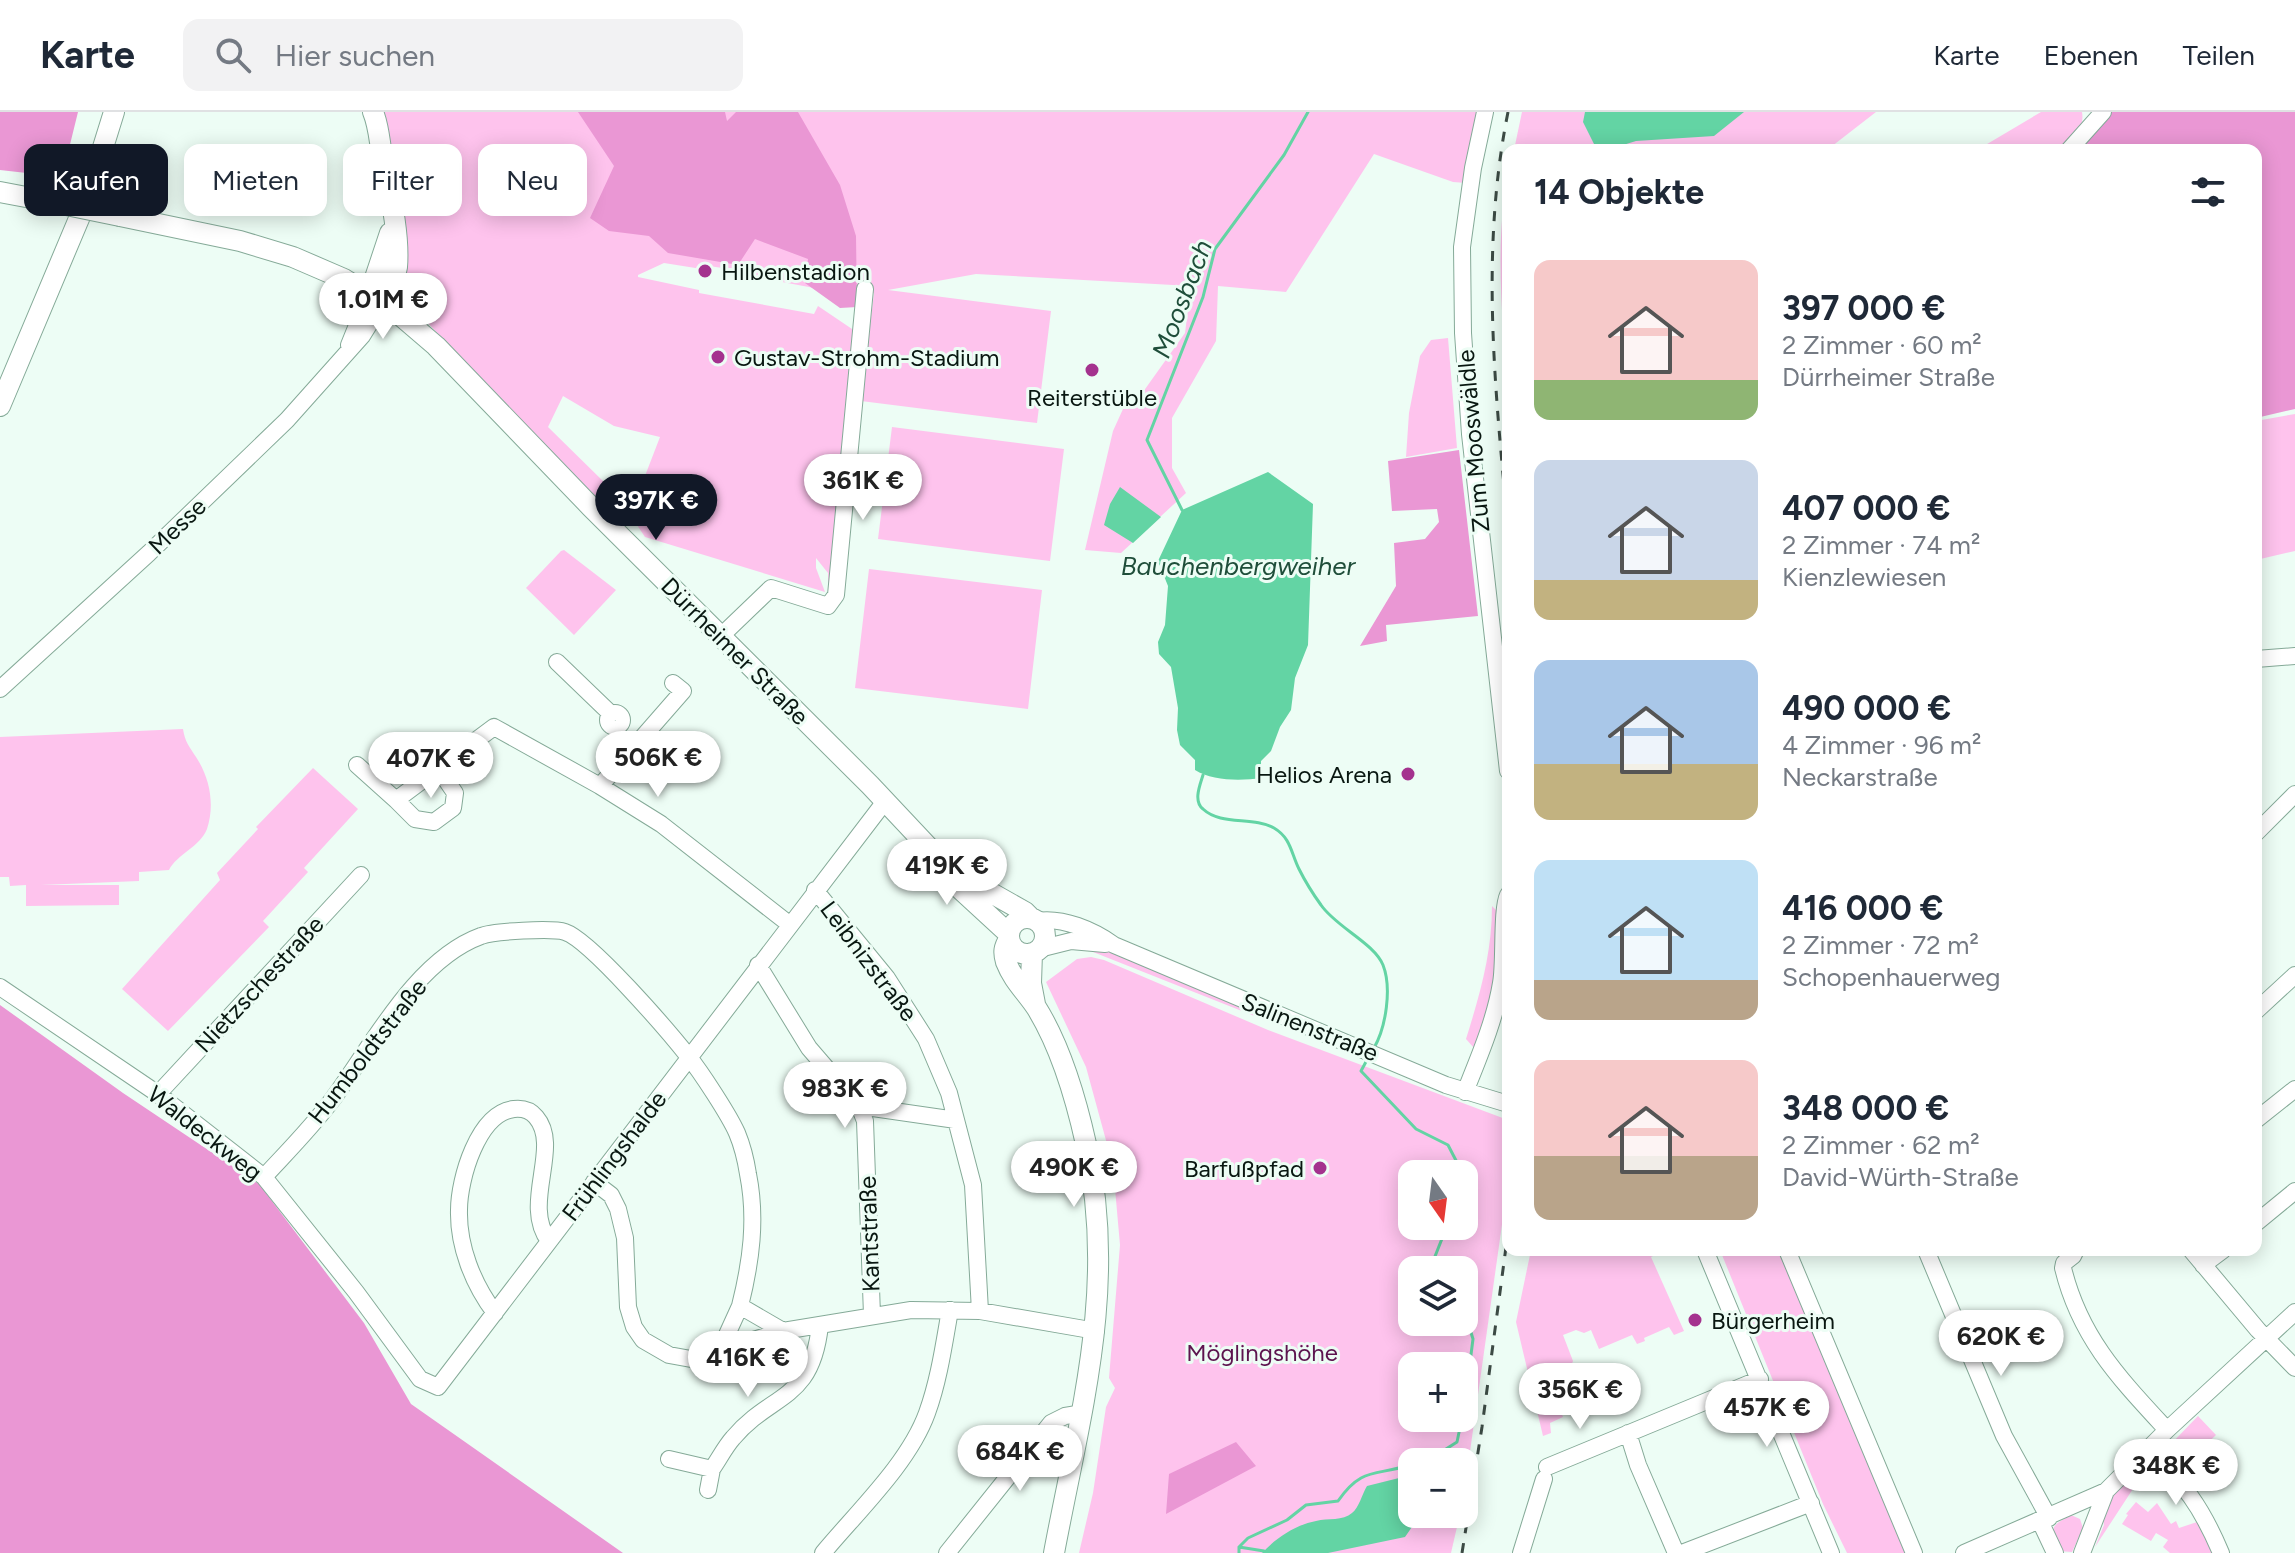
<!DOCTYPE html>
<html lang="de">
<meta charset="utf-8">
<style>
:root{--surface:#fff;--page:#f2f2f3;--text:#1f2937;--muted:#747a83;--line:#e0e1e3;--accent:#111827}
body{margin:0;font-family:Figtree,sans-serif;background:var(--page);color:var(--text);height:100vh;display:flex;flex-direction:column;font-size:30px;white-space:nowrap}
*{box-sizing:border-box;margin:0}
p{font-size:26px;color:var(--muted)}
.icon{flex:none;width:44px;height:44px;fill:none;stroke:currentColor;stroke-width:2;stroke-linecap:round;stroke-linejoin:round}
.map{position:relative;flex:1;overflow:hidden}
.panel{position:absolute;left:1502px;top:32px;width:760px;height:1112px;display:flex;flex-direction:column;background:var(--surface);border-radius:16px;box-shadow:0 4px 20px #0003}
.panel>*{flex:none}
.hud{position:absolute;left:24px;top:32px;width:760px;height:72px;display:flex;gap:16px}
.needle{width:52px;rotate:166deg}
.buttons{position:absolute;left:1398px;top:1048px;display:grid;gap:16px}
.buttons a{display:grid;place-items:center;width:80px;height:80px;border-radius:16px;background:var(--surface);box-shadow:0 4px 20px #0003;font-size:40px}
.price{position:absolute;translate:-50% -68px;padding:0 18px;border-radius:28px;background:#fff;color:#222;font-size:26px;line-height:52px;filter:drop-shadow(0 2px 4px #0008)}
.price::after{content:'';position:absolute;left:50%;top:48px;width:24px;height:18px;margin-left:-12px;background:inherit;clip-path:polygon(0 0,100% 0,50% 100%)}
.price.current{background:var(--accent);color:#fff}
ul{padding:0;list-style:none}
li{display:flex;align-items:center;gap:24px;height:200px;padding:0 32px}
li span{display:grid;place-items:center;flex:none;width:224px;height:160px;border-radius:16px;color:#555}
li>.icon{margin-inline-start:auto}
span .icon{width:96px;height:96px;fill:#fffc;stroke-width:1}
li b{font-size:34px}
h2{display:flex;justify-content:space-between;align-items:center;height:96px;padding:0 32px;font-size:34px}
.chip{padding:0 28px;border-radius:16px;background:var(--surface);box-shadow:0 4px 20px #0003;font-size:28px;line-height:72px}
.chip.current{background:var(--accent);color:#fff}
header{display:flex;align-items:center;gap:48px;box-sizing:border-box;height:112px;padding:0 40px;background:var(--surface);border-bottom:2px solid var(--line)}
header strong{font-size:38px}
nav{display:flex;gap:44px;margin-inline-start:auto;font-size:28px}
.search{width:560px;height:72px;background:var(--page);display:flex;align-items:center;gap:20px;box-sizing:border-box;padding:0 28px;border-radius:16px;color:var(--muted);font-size:30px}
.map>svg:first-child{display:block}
.green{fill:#fec3ed;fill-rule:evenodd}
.forest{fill:#ea97d4}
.water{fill:#63d4a4}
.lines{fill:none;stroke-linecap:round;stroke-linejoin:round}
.stream{stroke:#63d4a4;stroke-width:3}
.minor-casing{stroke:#85aa98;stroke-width:18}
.major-casing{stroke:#85aa98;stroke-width:22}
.minor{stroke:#fff;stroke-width:16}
.major{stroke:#fff;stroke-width:20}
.rail{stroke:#3d4b45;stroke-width:3;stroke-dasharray:10 10;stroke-linecap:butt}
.major-bridge-casing{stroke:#85aa98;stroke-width:22;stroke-linecap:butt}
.major-bridge{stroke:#fff;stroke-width:20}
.poi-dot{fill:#a4328e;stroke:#edfdf5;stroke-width:3}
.labels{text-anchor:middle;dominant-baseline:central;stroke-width:6;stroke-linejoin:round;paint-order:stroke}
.poi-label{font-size:24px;fill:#091711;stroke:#edfdf5;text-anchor:start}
.street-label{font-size:24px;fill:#091711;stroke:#edfdf5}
.park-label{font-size:24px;fill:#5d144f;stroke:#edfdf5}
.water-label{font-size:26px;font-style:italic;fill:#1f4e3a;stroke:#edfdf5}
</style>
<header>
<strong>Karte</strong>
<div class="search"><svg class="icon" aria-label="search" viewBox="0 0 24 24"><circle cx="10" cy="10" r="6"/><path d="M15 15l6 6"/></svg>Hier suchen</div>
<nav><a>Karte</a><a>Ebenen</a><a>Teilen</a></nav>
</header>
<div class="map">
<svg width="2295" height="1441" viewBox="0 0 2295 1441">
<rect width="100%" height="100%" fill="#edfdf5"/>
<path class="green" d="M380,0h1101l-15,71 -13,-1 -79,-28 -88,138 -68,-6 -2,55 -44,77v50l14,25 -65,60 -36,-3 28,-119 10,-22 10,-3 52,-73 6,-47 -215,-12 -88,16 163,21 -14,112 -176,-22 13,-108 -17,3 -102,-19 1,-4 -47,-7 -1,4 -44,-7 -26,12v2l61,13v3l115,21 4,-8 37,25 -13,134 -12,3 -1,3h11l-12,123v-21l-12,-15v10l9,24 -180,-55 -22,-33 10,3 27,-70 -46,-11 -51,-30 -15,31 58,57 1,12 8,12 -7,7 -197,-210 -6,-13 -4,-73z
M1522,0h354l-49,38h-313z
M2041,0h41c3,16 -9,27 -19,38h-86z
M1508,65v216c-5,-69 -14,-148 0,-216z
M1448,226l9,110 -51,9 3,-44 11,-57 11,-16z
M2295,302v137l-39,9v-139z
M892,315l172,22 -14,112 -172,-22z
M564,438l52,40 -42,45 -48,-47 35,-37z
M869,457l173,21 -14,119 -173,-21z
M183,617c2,13 6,17 13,28 14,21 19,48 11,72 -7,18 -30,25 -38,41l-30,2v9l-98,4h78v20l-93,1v-21l-16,1 -1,-9h-9v-140z
M313,656l45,41 -54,59 4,4 -45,49 6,6 -101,104 -46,-42 98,-109 -3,-7 41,-44 -2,-2z
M1492,794l5,5 1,32 -6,51 -18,54 -8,-9c14,-45 26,-86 26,-133z
M1101,836l150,63 12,6 -1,2 -174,-69z
M1091,845l13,3 164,70 240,90v62l-44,312v-32h-52v52h48l-9,39h-372l14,-60 13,-86 9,-19 -6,-10 11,-133 -7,-79 -27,-99 -40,-85 31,-23zM1412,1062h52v52h-52zM1412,1158h52v52h-52zM1412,1254h52v52h-52z
M1531,1138h134l-14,7 33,74 -10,4 -5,-8 -25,11 1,3 -8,3 -5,-9 -33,14 -8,-19 -7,3 -8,-3 -13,5 10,26 -16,41 6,15 -13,6 1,10 -8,3 -27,-114z
M1720,1138h60l128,303h-61l-24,-49z
M2198,1304l18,19 -36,34 -12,-11 2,-13z
M2145,1355l-1,5 -49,75 9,-22 -2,-12 5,-13z
M2136,1390l12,10 9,-9 14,21 5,-3 3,7 21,-7 14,32h-44l-7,-6 5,-7 -12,-7 -5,8 -29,-17 6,-9 -2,-1z
M2071,1403l9,4 3,9 -11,24 -13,-1c-9,-23 -10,-24 12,-36z"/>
<path class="forest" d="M0,0h78l-16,65 -62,-7z
M578,0h147l2,9 9,-9h62l42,73 16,51 1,71 -17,1 -35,-25 3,-24 -53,-20 -17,26 -70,-12 -19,-17 -40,-5 -19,-13 24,-52z
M2110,0h185v297l-39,9v-268h-181z
M1459,338l19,166 -92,9 1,16 -27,5 36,-60 -2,-43 31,-4 14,-17 -2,-13 -45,2 -4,-50z
M0,893l123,88 136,91 105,139 47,81 212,149h-623z
M1236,1330l20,24 -90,48 3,-40z"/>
<path class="water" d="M1585,0h159l-30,24 -78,5 -29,9h-10l-14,-28z
M1268,360l45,32 -5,141 -13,33 -4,32 -11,17 -9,24 -10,10v17c-20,3 -49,3 -66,-8v-10l-15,-15 -3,-15 1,-22 -7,-41 -12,-13 -1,-12 7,-17 3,-39 -10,-25 24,-51z
M1120,375l41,30 -28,26 -29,-18 6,-21z
M1407,1364l5,9v29h9l-16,23 -77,16h-66c14,-15 33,-28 54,-32 12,-3 27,0 36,-8 7,-5 10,-19 15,-27z"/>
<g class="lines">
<path class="stream" d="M1182,398l-35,-70 56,-143 12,-48 69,-94 24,-43
M1203,663c-3,10 -10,26 0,34 18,17 50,7 71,19 17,10 17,25 25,41 6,12 14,25 22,36 15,22 53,38 62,60 9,23 3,62 -9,83
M1368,946l-7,13 55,58 32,16 15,29
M1464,1063l7,21 -7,12
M1436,1158l-4,-6 15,-38
M1464,1198l9,29 -9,70
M1418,1350l17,-6 22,-14 5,-24
M1239,1435l9,-9 39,-18 19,-15 32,-4c25,-36 39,-24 74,-37
M1239,1441v-6l25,4"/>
<g class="minor-casing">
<path id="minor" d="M1485,0l-12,56 -11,79 1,86 7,101 38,337
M2069,38l34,-38
M349,233l21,-52
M720,525l51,-49 57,18 8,-11 29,-306
M2256,547l39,-3
M557,550l54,52
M673,571l10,8 -83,95 61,38 128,100
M0,577l149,-136 138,-133 75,-84 21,-34
M608 608a7 7 0 1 1 14 0a7 7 0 1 1-14 0Z
M357,653l39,35 98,-73 106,59
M396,688l19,19 19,3 19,-14 2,-15 -17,-25
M2256,721l39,-39
M815,778l72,88 39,61 23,54 24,92 7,126
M1037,809c26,-4 56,9 77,24l332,140 62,19
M1039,837l32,-8 34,3
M758,853l51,83 50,58 6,15 7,194
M0,875l158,107 106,83 92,115 64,87 18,8 448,-587
M2256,899l39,-36
M1465,980c14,-35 30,-72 36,-109 4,-21 0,-73 7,-88
M158,982l203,-219
M859,994l97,14
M2256,1008l39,-31
M264,1065c23,-25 48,-50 68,-77 39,-52 83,-140 149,-164 12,-5 72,-8 84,-4 25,8 104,100 123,124 13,16 41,59 49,77 5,12 9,28 11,41 9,45 3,88 -8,132
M594,1070l17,13 7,14 7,29 3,69 6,20 9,13 26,15 22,4 92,-28 128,-21 69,1 116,20
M2256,1111l39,-32
M1705,1138l126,303
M1787,1138l127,303
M1926,1138l78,186 45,82
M2076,1138l-3,6 -9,7 -1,5c17,70 57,111 104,162
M2191,1138l67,80 37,38
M2203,1153l20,-15
M495,1201c-22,-29 -37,-67 -36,-103 0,-31 19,-97 55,-101 9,-1 17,2 22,8 26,30 -15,87 13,124
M720,1238l20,-44 43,25
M1628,1321l10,32 38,88
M2147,1338c37,32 55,58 74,103
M669,1347l43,10c7,-10 13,-22 21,-31 39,-46 79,-36 87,-113
M1547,1355l213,-88
M708,1378l4,-21
M2040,1409l15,32
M823,1441c34,-41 86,-90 104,-140 12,-33 17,-69 23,-103
M947,1441l104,-130 14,-7 18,-3
M1521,1441l23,-74
M1682,1441l129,-50
M1964,1441l142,-62
M2082,1441l24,-62 61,-61 128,-118"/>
</g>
<g class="major-casing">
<path id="major" d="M373,0c5,12 6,24 8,37 7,36 19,82 16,118 -2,13 -8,24 -14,35
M0,80l42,8
M120,104l120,25 53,16 51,22 50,31 42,36 155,161 279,278 78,83 11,20 50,46
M370,181l20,-60
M0,294l86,-204 28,-90
M956,761l69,39 6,6
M1009 824a18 18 0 1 1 36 0a18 18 0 1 1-36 0Z
M1009,827c-5,8 -6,13 -3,23 7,18 19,29 30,45 25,40 40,92 50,137 32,143 -6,270 -32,409
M1032,841l-1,30 4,21"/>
</g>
<use href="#minor" class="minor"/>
<use href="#major" class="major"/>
<path class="rail" d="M1508,0c-28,139 -13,276 0,416
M1462,1441l20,-126 26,-195"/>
<g class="major-bridge-casing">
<path id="major-bridge" d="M42,88l78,16"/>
</g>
<use href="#major-bridge" class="major-bridge"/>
</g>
<g class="poi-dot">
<circle cx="705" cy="159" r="8"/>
<circle cx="718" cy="245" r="8"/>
<circle cx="1092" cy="258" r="8"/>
<circle cx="1408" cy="662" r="8"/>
<circle cx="1320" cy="1056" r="8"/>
<circle cx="1695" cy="1208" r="8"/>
</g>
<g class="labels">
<g class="poi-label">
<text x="721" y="159">Hilbenstadion</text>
<text x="734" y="245">Gustav-Strohm-Stadium</text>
<text x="1092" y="285" text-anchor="middle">Reiterstüble</text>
<text x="1392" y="662" text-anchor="end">Helios Arena</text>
<text x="1304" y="1056" text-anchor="end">Barfußpfad</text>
<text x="1711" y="1208">Bürgerheim</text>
</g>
<g class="street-label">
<text transform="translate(1473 329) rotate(-95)">Zum Mooswäldle</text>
<text transform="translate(177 414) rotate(-44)">Messe</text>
<text transform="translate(735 539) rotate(45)">Dürrheimer Straße</text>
<text transform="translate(869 849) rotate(53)">Leibnizstraße</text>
<text transform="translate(259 872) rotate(-47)">Nietzschestraße</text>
<text transform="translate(1310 915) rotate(22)">Salinenstraße</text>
<text transform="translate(367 939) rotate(-52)">Humboldtstraße</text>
<text transform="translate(205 1021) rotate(38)">Waldeckweg</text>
<text transform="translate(614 1044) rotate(-53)">Frühlingshalde</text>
<text transform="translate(869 1122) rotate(-92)">Kantstraße</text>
</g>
<g class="park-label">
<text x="1262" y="1240">Möglingshöhe</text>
</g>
<g class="water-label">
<text transform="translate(1182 187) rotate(-69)">Moosbach</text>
<text x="1238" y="454">Bauchenbergweiher</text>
</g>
</g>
</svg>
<div class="buttons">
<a><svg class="needle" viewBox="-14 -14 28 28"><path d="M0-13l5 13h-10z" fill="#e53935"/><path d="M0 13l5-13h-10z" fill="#747a83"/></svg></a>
<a><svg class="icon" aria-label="layers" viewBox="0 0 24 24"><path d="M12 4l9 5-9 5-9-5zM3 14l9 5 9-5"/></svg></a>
<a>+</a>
<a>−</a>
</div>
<b class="price" style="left:383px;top:229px">1.01M €</b>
<b class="price" style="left:863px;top:410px">361K €</b>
<b class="price current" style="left:656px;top:430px">397K €</b>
<b class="price" style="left:658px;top:687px">506K €</b>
<b class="price" style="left:431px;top:688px">407K €</b>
<b class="price" style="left:947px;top:795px">419K €</b>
<b class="price" style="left:845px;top:1018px">983K €</b>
<b class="price" style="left:1074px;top:1097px">490K €</b>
<b class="price" style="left:2001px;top:1266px">620K €</b>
<b class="price" style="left:748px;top:1287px">416K €</b>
<b class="price" style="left:1580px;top:1319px">356K €</b>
<b class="price" style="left:1767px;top:1337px">457K €</b>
<b class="price" style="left:1020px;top:1381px">684K €</b>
<b class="price" style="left:2176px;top:1395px">348K €</b>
<div class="hud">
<a class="chip current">Kaufen</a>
<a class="chip">Mieten</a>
<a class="chip">Filter</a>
<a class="chip">Neu</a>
</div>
<section class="panel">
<h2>14 Objekte<svg class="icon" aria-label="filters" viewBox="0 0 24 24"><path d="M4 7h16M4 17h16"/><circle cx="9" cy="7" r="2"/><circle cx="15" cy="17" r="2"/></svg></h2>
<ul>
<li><span style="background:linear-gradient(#f6c9c9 75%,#8fb573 0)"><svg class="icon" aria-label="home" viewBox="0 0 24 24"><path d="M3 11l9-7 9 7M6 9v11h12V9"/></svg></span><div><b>397 000 €</b><p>2 Zimmer · 60 m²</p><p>Dürrheimer Straße</p></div></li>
<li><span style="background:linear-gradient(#c9d6e8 75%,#c2b280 0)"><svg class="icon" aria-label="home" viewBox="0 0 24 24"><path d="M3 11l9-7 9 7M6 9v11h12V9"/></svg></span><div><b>407 000 €</b><p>2 Zimmer · 74 m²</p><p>Kienzlewiesen</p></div></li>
<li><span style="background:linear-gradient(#a9c7e8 65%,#c2b280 0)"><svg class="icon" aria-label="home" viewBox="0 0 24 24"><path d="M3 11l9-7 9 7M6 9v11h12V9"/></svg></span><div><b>490 000 €</b><p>4 Zimmer · 96 m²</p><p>Neckarstraße</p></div></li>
<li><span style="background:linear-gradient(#bfe0f5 75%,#b9a48a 0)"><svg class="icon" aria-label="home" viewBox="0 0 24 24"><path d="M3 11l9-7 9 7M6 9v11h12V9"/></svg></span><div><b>416 000 €</b><p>2 Zimmer · 72 m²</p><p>Schopenhauerweg</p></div></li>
<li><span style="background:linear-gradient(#f6c9c9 60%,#b9a48a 0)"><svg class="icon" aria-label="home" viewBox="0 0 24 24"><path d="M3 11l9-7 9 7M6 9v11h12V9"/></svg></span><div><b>348 000 €</b><p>2 Zimmer · 62 m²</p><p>David-Würth-Straße</p></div></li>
</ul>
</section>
</div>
